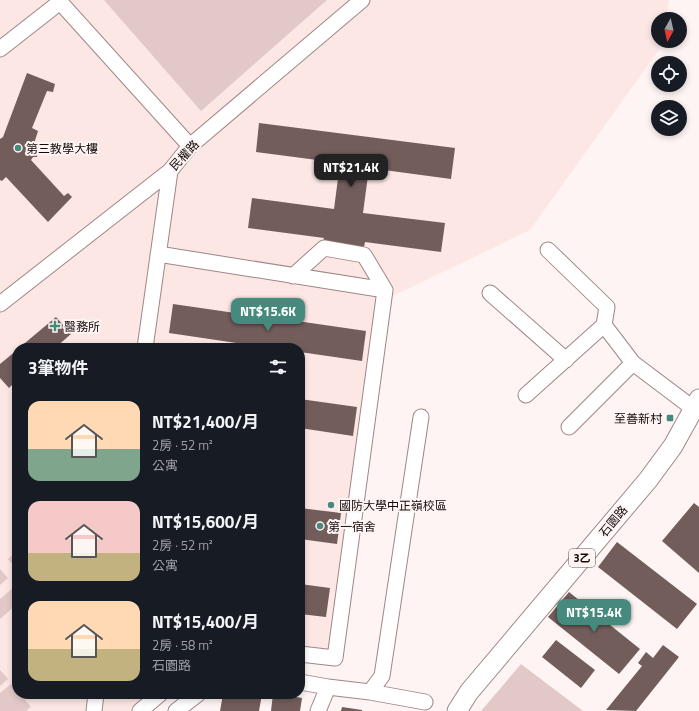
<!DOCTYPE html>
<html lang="zh-TW">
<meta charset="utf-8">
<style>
:root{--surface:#171b24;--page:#242831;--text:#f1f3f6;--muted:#9ea1a6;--accent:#468a7d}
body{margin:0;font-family:"Titillium Web","Noto Sans TC",sans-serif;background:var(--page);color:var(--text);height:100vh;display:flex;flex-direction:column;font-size:15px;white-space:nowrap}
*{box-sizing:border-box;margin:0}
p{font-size:13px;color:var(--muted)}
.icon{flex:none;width:22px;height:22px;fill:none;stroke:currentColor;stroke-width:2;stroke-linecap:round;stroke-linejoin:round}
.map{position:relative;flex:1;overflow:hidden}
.side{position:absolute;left:12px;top:343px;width:293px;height:356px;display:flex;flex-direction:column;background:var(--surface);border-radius:16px;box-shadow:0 2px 6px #0003}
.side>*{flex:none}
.needle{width:26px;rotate:188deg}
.controls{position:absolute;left:651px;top:12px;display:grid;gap:8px}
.controls a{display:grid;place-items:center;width:36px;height:36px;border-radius:50%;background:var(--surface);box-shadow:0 2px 6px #0003;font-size:20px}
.price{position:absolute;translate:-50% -34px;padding:0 9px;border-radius:8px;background:var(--accent);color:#fff;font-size:13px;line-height:26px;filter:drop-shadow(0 1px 2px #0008)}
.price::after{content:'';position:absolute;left:50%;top:24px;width:12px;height:9px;margin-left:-6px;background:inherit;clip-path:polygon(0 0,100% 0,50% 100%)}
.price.current{background:#222;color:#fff}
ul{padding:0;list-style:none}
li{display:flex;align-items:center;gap:12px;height:100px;padding:0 16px}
li span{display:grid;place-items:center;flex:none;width:112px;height:80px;border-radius:12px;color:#555}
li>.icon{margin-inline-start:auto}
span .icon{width:48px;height:48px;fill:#fffc;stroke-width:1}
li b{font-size:17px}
h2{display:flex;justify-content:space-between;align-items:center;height:48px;padding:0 16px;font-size:17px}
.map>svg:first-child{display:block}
.built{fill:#fce7e5}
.green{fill:#e2c9c7}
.building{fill:#725d5b}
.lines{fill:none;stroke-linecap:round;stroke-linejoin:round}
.minor-casing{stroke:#9e8786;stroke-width:17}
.major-casing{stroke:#9e8786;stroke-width:21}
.minor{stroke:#fff;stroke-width:15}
.major{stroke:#fff;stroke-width:19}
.poi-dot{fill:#468a7d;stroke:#fef4f3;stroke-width:1.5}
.labels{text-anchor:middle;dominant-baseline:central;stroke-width:4;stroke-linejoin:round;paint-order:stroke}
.shield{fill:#fef4f3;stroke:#5a5151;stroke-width:1}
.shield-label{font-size:11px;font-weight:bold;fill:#130b0b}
.poi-label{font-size:12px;fill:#130b0b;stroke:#fef4f3;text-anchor:start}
.street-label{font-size:12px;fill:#130b0b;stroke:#fef4f3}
</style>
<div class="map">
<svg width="699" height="711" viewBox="0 0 699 711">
<rect width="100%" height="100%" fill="#fef4f3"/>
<path class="built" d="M0,0h669l-3,19h-8v22h6l-1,3 -133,186 -139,67 -51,369 -40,-5v-313h-283v346h155l-21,17h-151z"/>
<path class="green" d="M104,0h223l-126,111z
M17,551v19l-9,-11z
M0,569l8,9 -8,7z
M15,586l2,3v15l-17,15v-20z
M521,664l62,47h-102z
M0,670l8,9 -8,7z
M11,684l6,7v3h3l11,13 -5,4h-26v-18z"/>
<path class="building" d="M27,73l28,11 -2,8 -6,-1 -15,37 6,3 -5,16 5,2 -1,8h-4l-2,3 33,36 4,-3 4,4 -24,25 -42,-45 -4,4 -2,-1v-41l3,-2z
M259,123l196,25 -4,31 -82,-11 -6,45 82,10 -4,29 -76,-10 -1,5 -41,-6 1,-3 -76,-10 4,-30 82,11 6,-46 -84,-11z
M173,304l76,11 1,-4 40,6v3l76,11 -4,30 -62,-9v-4h-50v-3l-81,-12z
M56,317l15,17 -16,14h-36z
M17,350v38l-4,-4 -4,4 -9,-10v-14z
M300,399l57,8 -4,29 -53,-8z
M694,503l5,4v66l-37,-32z
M300,508l41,5 -4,31 -37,-5z
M617,542l80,62 -20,25 -79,-62z
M300,584l30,4 -4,29 -26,-3z
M569,592l71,57 -21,25 -71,-57z
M556,640l39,30 -14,18 -39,-31z
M663,645l16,12 -43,54 -30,-1 36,-44 -4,-3 8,-11 7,6z
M223,694h39l-3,17h-39z
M273,694h8l21,4 -2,13h-29z
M342,707l20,3v1h-21z"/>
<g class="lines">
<g class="minor-casing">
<path id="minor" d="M0,49l60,-47 130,144
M548,250l59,57 -3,18 29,38 61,46
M158,254l227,36 -50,368 -35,-4
M293,276l31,-28 40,7 21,35
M490,293l76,67
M0,304l170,-133 20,-25 172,-146
M145,348l25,-177
M526,395l78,-70
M569,427l64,-64
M300,682l28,5 -10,24
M328,687l42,5 55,10
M370,692l12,-16 39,-259
M94,711l2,-17
M140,711l20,-17
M176,711l22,-17"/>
</g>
<g class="major-casing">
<path id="major" d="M457,711l12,-19 179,-212 25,-34 26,-47"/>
</g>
<use href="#minor" class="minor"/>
<use href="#major" class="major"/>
</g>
<g class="poi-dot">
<circle cx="18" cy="148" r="4"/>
<path d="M53 320h4v4h4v4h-4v4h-4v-4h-4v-4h4z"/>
<rect x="666" y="414" width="8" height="8" rx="2"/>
<circle cx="331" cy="505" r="4"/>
<circle cx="320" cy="526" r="4"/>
</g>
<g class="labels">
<rect class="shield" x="569" y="549" width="26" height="18" rx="3"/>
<g class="shield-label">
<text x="582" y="558">3乙</text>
</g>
<g class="poi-label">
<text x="26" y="148">第三教學大樓</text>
<text x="64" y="326">醫務所</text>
<text x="662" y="418" text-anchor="end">至善新村</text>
<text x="339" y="505">國防大學中正嶺校區</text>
<text x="328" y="526">第一宿舍</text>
</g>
<g class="street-label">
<text transform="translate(184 155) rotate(-47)">民權路</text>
<text transform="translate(613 521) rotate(-50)">石園路</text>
</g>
</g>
</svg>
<div class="controls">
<a><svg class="needle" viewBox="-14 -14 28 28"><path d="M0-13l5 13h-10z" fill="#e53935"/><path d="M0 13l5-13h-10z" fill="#9ea1a6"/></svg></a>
<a><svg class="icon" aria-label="locate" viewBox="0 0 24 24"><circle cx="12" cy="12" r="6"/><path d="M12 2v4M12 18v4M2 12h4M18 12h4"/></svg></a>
<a><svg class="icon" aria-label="layers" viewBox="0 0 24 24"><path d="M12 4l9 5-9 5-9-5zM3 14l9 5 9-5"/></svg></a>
</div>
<b class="price current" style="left:351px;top:188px">NT$21.4K</b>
<b class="price" style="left:268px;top:332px">NT$15.6K</b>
<b class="price" style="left:594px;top:633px">NT$15.4K</b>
<section class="side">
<h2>3筆物件<svg class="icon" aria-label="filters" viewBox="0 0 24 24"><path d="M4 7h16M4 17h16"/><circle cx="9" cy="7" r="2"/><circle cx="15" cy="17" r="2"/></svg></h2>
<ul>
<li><span style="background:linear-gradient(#ffd9b3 60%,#7fa58c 0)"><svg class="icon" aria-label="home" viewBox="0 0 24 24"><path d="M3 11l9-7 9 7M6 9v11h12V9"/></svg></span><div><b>NT$21,400/月</b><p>2房 · 52 m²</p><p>公寓</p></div></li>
<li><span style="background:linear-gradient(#f6c9c9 65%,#c2b280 0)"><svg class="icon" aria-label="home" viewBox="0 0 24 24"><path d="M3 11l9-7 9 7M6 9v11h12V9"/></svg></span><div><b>NT$15,600/月</b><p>2房 · 52 m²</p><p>公寓</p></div></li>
<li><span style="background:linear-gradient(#ffd9b3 60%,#c2b280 0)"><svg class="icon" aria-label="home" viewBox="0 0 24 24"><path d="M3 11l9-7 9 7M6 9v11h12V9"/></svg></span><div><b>NT$15,400/月</b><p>2房 · 58 m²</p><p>石園路</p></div></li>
</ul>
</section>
</div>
